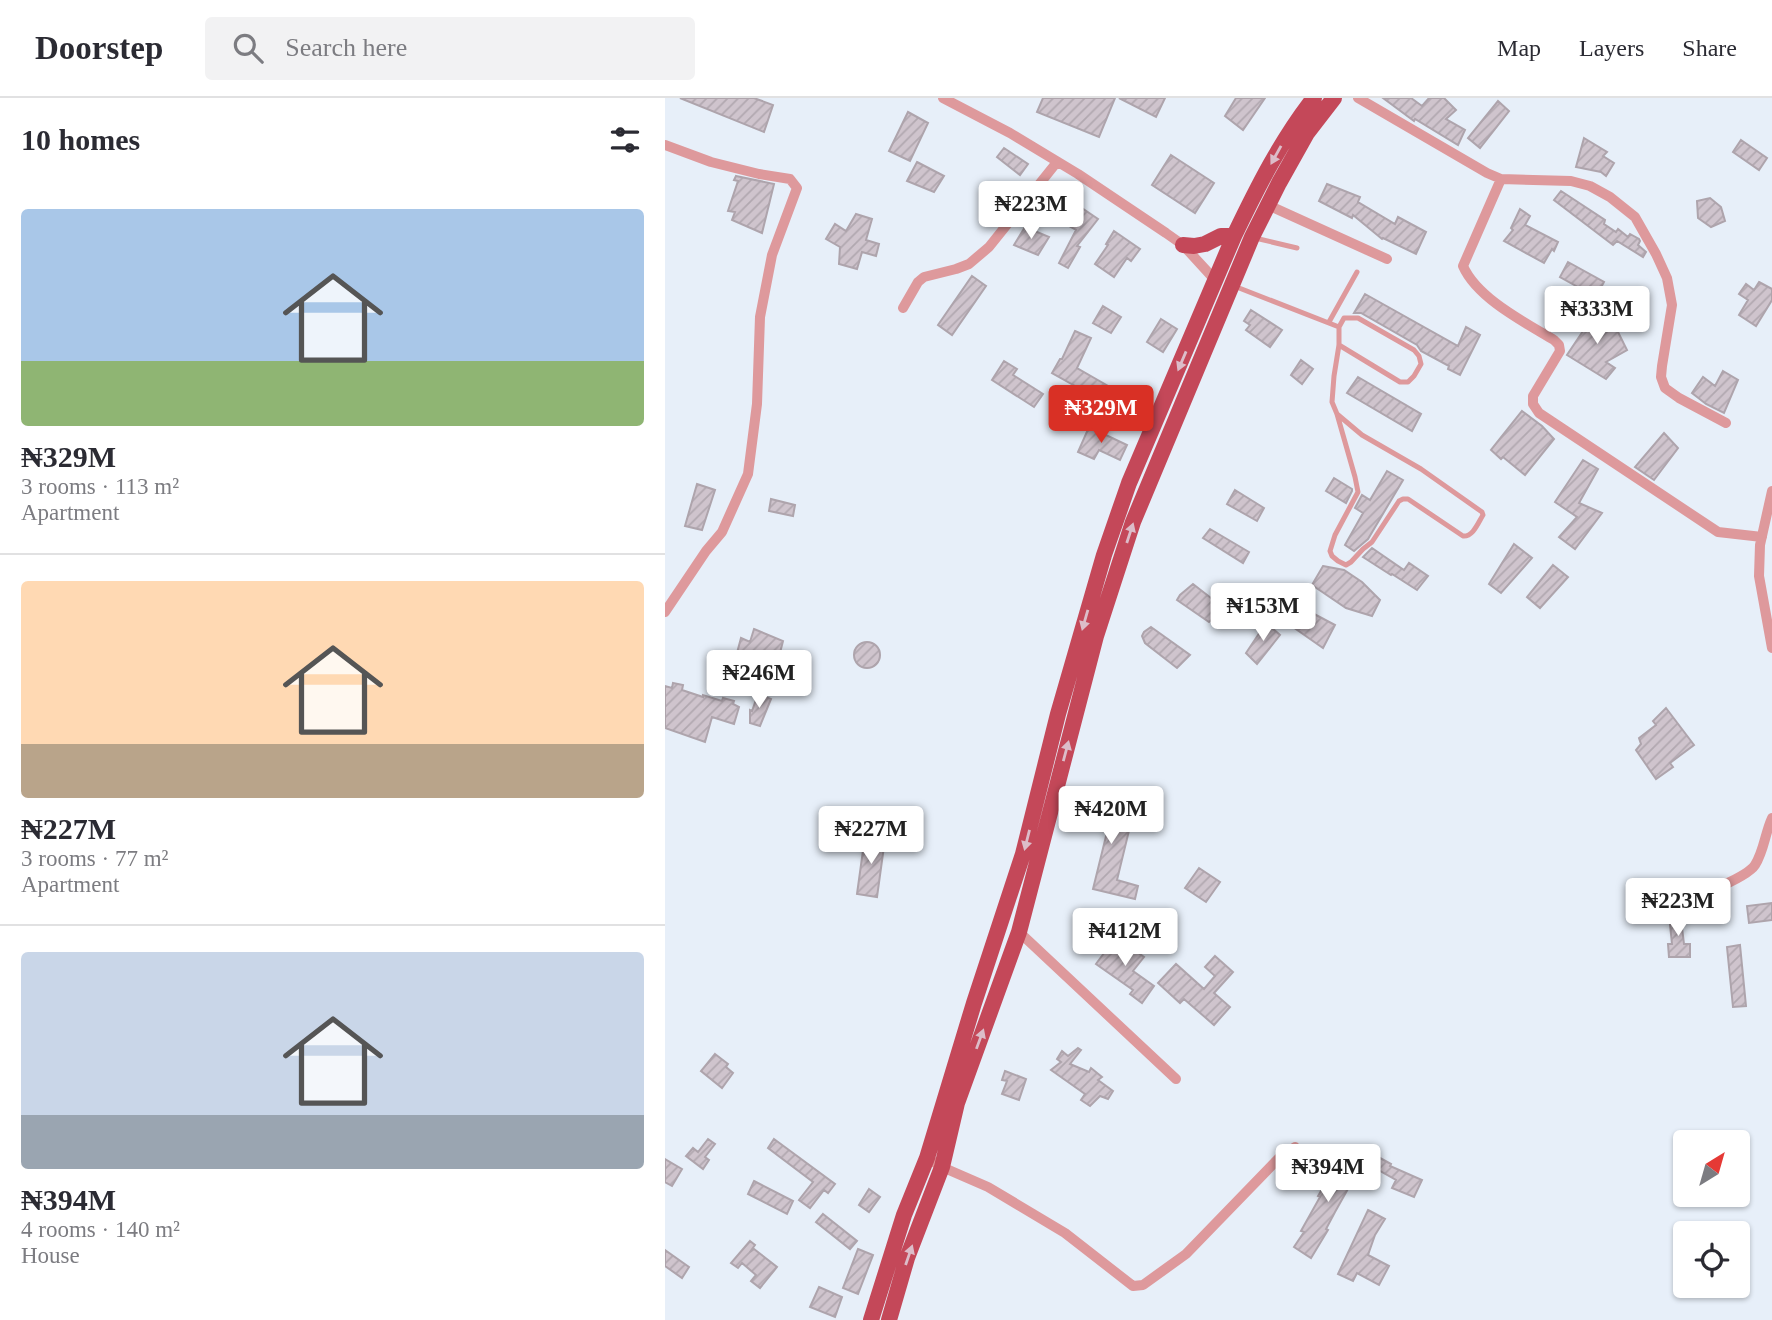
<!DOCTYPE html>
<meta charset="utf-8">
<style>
:root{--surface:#fff;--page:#f2f2f3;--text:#2b2b33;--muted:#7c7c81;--line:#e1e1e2;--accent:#d93025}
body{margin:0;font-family:Georgia,serif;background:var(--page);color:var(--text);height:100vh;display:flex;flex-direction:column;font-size:26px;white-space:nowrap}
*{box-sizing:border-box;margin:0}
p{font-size:23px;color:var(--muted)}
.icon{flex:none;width:38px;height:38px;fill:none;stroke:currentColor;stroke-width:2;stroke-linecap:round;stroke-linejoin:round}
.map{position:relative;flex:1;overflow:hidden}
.drawer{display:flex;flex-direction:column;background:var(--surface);width:665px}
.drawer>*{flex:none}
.needle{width:46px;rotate:37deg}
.buttons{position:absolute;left:1008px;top:1032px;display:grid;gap:14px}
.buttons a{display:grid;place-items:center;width:77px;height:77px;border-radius:7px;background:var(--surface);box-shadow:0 2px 5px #0004;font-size:35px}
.price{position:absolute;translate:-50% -60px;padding:0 16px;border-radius:7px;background:#fff;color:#222;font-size:23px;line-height:46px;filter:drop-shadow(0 2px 4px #0008)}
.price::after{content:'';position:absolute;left:50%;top:42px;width:21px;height:16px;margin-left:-10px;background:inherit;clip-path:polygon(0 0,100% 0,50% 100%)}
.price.on{background:var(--accent);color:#fff}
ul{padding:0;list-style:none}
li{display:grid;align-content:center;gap:14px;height:371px;padding:0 21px}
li+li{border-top:2px solid var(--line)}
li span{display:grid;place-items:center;height:217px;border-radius:7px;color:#555}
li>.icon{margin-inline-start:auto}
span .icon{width:126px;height:126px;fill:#fffc;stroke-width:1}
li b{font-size:30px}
h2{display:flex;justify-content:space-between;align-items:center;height:84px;padding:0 21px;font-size:30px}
header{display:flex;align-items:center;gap:42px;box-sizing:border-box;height:98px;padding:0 35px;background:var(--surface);border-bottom:2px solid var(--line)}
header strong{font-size:33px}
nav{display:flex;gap:38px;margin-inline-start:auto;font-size:24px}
.search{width:490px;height:63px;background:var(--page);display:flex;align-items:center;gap:18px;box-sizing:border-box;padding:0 24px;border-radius:7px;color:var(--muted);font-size:26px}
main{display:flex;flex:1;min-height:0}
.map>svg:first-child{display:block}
.building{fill:url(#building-hatch);stroke:#aea4ac;stroke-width:2}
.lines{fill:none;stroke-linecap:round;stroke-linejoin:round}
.lane{stroke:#de999c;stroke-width:5}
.street{stroke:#de999c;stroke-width:10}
.primary{stroke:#c44859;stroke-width:16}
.oneway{fill:#dcbdc9}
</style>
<header>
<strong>Doorstep</strong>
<div class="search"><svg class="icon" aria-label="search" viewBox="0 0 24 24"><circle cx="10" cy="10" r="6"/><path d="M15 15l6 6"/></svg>Search here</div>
<nav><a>Map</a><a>Layers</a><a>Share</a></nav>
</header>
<main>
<section class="drawer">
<h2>10 homes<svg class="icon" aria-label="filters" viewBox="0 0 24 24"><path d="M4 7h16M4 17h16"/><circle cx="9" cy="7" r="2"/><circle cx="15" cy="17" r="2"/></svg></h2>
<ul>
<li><span style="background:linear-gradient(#a9c7e8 70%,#8fb573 0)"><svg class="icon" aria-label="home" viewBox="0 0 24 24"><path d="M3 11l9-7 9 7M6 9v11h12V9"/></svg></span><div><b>₦329M</b><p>3 rooms · 113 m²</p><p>Apartment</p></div></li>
<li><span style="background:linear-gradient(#ffd9b3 75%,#b9a48a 0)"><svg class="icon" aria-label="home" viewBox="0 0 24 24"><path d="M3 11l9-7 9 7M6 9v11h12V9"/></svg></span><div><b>₦227M</b><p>3 rooms · 77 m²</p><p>Apartment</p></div></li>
<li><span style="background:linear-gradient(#c9d6e8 75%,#9aa5b1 0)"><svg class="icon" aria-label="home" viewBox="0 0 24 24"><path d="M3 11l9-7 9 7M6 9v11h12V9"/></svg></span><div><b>₦394M</b><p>4 rooms · 140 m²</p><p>House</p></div></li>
</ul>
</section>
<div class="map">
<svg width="1107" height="1222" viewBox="0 0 1107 1222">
<defs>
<pattern id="building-hatch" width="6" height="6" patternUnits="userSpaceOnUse" patternTransform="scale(1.75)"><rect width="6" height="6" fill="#cfc4cd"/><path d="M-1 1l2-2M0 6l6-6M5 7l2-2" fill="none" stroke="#b1a8b0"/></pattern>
</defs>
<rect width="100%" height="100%" fill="#e7eff9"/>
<path class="building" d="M15,0h74l19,7 -9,27z
M378,0h72l-16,39 -62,-25z
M454,0h46l-9,19z
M571,0h29l-22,32 -18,-14z
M718,0h28l11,8 7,-8h15l12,12 -10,9 19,11 -7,15 -43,-26 -1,2z
M833,3l11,10 -29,37 -12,-10z
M243,14l20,11 -18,38 -21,-10z
M919,40l23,14 -4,4 11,7 -8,13 -5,-4 -25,-5z
M1076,42l26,18 -8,12 -26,-18z
M339,50l24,16 -8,11 -23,-18z
M506,57l43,28 -19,30 -43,-28z
M252,64l27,14 -10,16 -27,-11z
M71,78l38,8 -12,49 -30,-13 3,-8 -7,-1 10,-30 -4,-1z
M662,86l33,13 -2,5 37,22 3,-7 28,15 -10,22 -33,-16 -1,1 -29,-24 -1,3 -33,-17z
M896,93l44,29 -1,4 12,8 2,-3 10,8 2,-3 9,5 1,2 -2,4 8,7 -3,5 -26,-16 -4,4 -59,-45z
M1045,100l11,9 4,14 -14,6 -13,-9 -1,-17z
M408,104l25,17 -21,27 3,1 -12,21 -9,-5 17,-33 -16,-9z
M855,111l10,7 -5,9 33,17 -4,9 -2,-2 -8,14 -40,-22 9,-11 -2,-2z
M191,116l16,5 -6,21 13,4 -3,12 -14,-4 -5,17 -18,-5 1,-17 -14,-8 9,-15 11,7z
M360,129l24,10 -11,18 -24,-10z
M449,133l26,18 -9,12 -4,-3 -13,19 -19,-13 13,-19 -2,-1z
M903,164l36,20 -8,15 -36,-20z
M307,178l14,10 -34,49 -14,-10z
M1094,184l13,7v11l-16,26 -17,-11 9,-15 -9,-6 7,-10 8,6z
M700,196l93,52 8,-19 14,8 -20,40 -12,-6 1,-3 -28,-15 -4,-6 -56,-32h-7z
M438,208l18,11 -10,16 -18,-10z
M586,212l31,20 -12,17 -24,-17 4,-5 -6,-4z
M919,214l33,18 10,20 -21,12 9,6 -9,11 -39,-24 18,-27 -9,-5z
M496,221l16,10 -14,23 -16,-10z
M410,233l16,7 -14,30 33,19 -8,14 -50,-28 8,-14h2z
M636,262l12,9 -11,15 -11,-9z
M339,263l13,8 -4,6 30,19 -9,13 -42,-27z
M1058,273l15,9 -14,33 -18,-9 -14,-11 11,-16 12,9z
M693,279l63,37 -9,17 -65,-38z
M857,313l20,15 12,13 -29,36 -22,-18 -2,2 -10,-9z
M424,329l38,18 -7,15 -21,-10 -5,9 -16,-7z
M999,335l14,15 -24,32 -19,-13z
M918,362l15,9 -19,34 23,10 -27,36 -16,-12 18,-20 -22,-15z
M722,373l16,9 -35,59 -14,12 -9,-6 18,-32 -8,-5 7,-13 8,5z
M669,380l18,11v2l-6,12 -20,-12z
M32,386l18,6 -13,40 -17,-4z
M570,392l29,18 -7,13 -30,-17z
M106,401l24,6 -2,11 -24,-5z
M545,431l39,23 -6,11 -40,-25z
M849,446l18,14 -31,35 -12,-9z
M707,450l32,22 5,-7 19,13 -11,14 -25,-16 -1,1 -25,-16 -3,-2z
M888,467l15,12 -28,31 -13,-11z
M658,468l21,4 18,12 18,18 -8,16 -26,-8 -34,-23z
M528,486l32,25 -16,13 -32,-22 3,-5z
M634,508l36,19 -12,23 -33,-23z
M601,525l14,12 -23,29 -11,-11z
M486,529l39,28 -13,13 -32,-25 -3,-7 2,-4z
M89,531l29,12 -10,39 -29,-10 3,-12 -10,-5 4,-15 9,4z
M189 557a13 13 0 1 1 26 0a13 13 0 1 1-26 0Z
M8,585l10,2 -1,5 21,7v-2l19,6 1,-3 11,3 -1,3 6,3 -5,17 -22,-7 -7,25 -40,-14v-42l7,2z
M93,596l13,5 -11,27 -10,-3v-13l2,1z
M1001,610l28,37 -24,18 3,4 -17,12 -20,-29 5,-6 -2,-6 17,-13 -3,-4z
M420,699l49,13 -17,70 21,6 -3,13 -42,-10 16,-65 -28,-7z
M200,738l20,3 -8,58 -20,-3z
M534,770l21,14 -14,20 -21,-14z
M1107,805v17l-23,3 -2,-17z
M1015,813l4,33h6v13h-21l-1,-13h4l-3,-29z
M451,839l28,20 -11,14 21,15 -12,17 -12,-9 3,-4 -37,-26z
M1075,847l6,61 -13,1 -6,-60z
M550,858l18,16 -19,21 16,14 -16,18 -30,-26 -4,4 -22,-20 18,-19 28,25 11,-13 -10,-9z
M413,950l3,2 -11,14 19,8 2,-4 11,9 -4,3 15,11 -5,8 -8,-3 -10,10 -9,-6 4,-6 -34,-24 10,-8 -4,-3 5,-8 6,5z
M50,956l13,10 -2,3 7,6 -11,15 -21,-17z
M340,973l21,8 -7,21 -17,-6 5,-13 -5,-1z
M43,1041l7,5 -10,13 4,3 -6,9 -17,-13 7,-8 5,4z
M109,1041l61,45 -7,9 -4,-3 -14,18 -11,-8 14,-18 -45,-34z
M680,1053l18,11 -28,50 -9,17 2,1 -17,28 -17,-11 10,-15 -3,-1 19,-34 -2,-1z
M715,1060l11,6 -1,2 32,14 -8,17 -22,-9 4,-8 -21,-12z
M0,1061l17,10 -10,17 -7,-4z
M89,1083l39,20 -6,13 -39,-20z
M204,1091l11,8 -11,15 -10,-7z
M703,1112l17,9 -10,16 -7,20 21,11 -10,19 -22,-12 -4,8 -15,-7z
M158,1116l34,27 -7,8 -34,-27z
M85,1143l5,4 -5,7 4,-3 23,18 -17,21 -9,-7 5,-6 -14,-12 -4,5 -7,-5z
M193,1151l15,6 -15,39 -15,-6z
M0,1152l24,17 -7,11 -17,-12z
M154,1189l23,10 -7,20 -25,-10z"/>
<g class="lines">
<path class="lane" d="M590,140l42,10
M569,188l105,41
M664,224l28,-50
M672,316l25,21 59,34 61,43 1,3c-5,8 -10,22 -20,21l-55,-37h-5l-4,2 -27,41 -9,7 -12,13 -5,3 -8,-4 -6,-5 -2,-5 5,-16 23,-43 -3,-15 -18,-63 -5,-12 2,-26 5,-31v-18l5,-9h14l56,32 5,6 2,8 -7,12 -6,6h-8l-61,-37"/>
<path class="street" d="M278,0l67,35 68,41 88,59 17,12 33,36
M693,0l129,75 14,6 70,2 19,5 20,11 25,20 21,37 11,24 5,27 -10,61 -1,11 4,11 14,10 47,25
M0,47l46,17 48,12 31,5 7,9 -25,67 -12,62 -3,87 -9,70 -26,58 -16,19 -41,61
M836,81l-38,87c14,32 61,56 91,74l5,5 1,6 -27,45v8l6,9 179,119 44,5
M603,107l119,54
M238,210l15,-26 6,-5 32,-8 13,-5 20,-17 68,-85
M1107,393l-12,54 -1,31 13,72
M980,817c22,-8 99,-33 110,-50 9,-14 10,-32 17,-47
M354,834l157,147
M262,1060l15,9 46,20 77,46 68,53 10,-1 43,-31 93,-96 16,-11"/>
<path class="primary" d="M518,147l11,1 11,-2 16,-8h13
M206,1222l33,-105 23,-57 47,-155 49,-149 35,-140 46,-159 25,-72 105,-247c23,-48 47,-96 80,-138
M224,1222l18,-62 35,-91 15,-64 62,-171 77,-296 37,-114 119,-285 27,-54 28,-50 27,-35"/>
</g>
<defs><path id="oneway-solid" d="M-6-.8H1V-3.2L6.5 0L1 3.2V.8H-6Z" transform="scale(1.75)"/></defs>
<g class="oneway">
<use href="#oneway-solid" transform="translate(611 57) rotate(119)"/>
<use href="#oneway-solid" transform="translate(517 263) rotate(113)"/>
<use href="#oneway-solid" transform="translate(465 435) rotate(-72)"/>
<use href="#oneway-solid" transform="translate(420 522) rotate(106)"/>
<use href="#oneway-solid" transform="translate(401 653) rotate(-75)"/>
<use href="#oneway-solid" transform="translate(362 742) rotate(104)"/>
<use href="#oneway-solid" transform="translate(315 941) rotate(-70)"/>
<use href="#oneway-solid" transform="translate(244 1157) rotate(-71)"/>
</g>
</svg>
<div class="buttons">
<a><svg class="needle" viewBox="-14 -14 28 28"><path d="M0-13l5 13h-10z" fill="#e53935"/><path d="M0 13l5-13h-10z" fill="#7c7c81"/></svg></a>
<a><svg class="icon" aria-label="locate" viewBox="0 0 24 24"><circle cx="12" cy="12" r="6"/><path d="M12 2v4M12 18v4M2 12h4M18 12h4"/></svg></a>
</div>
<b class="price" style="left:366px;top:143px">₦223M</b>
<b class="price" style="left:932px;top:248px">₦333M</b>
<b class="price on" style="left:436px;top:347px">₦329M</b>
<b class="price" style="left:598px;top:545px">₦153M</b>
<b class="price" style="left:94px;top:612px">₦246M</b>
<b class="price" style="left:446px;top:748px">₦420M</b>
<b class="price" style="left:206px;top:768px">₦227M</b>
<b class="price" style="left:1013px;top:840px">₦223M</b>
<b class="price" style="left:460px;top:870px">₦412M</b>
<b class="price" style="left:663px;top:1106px">₦394M</b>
</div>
</main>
